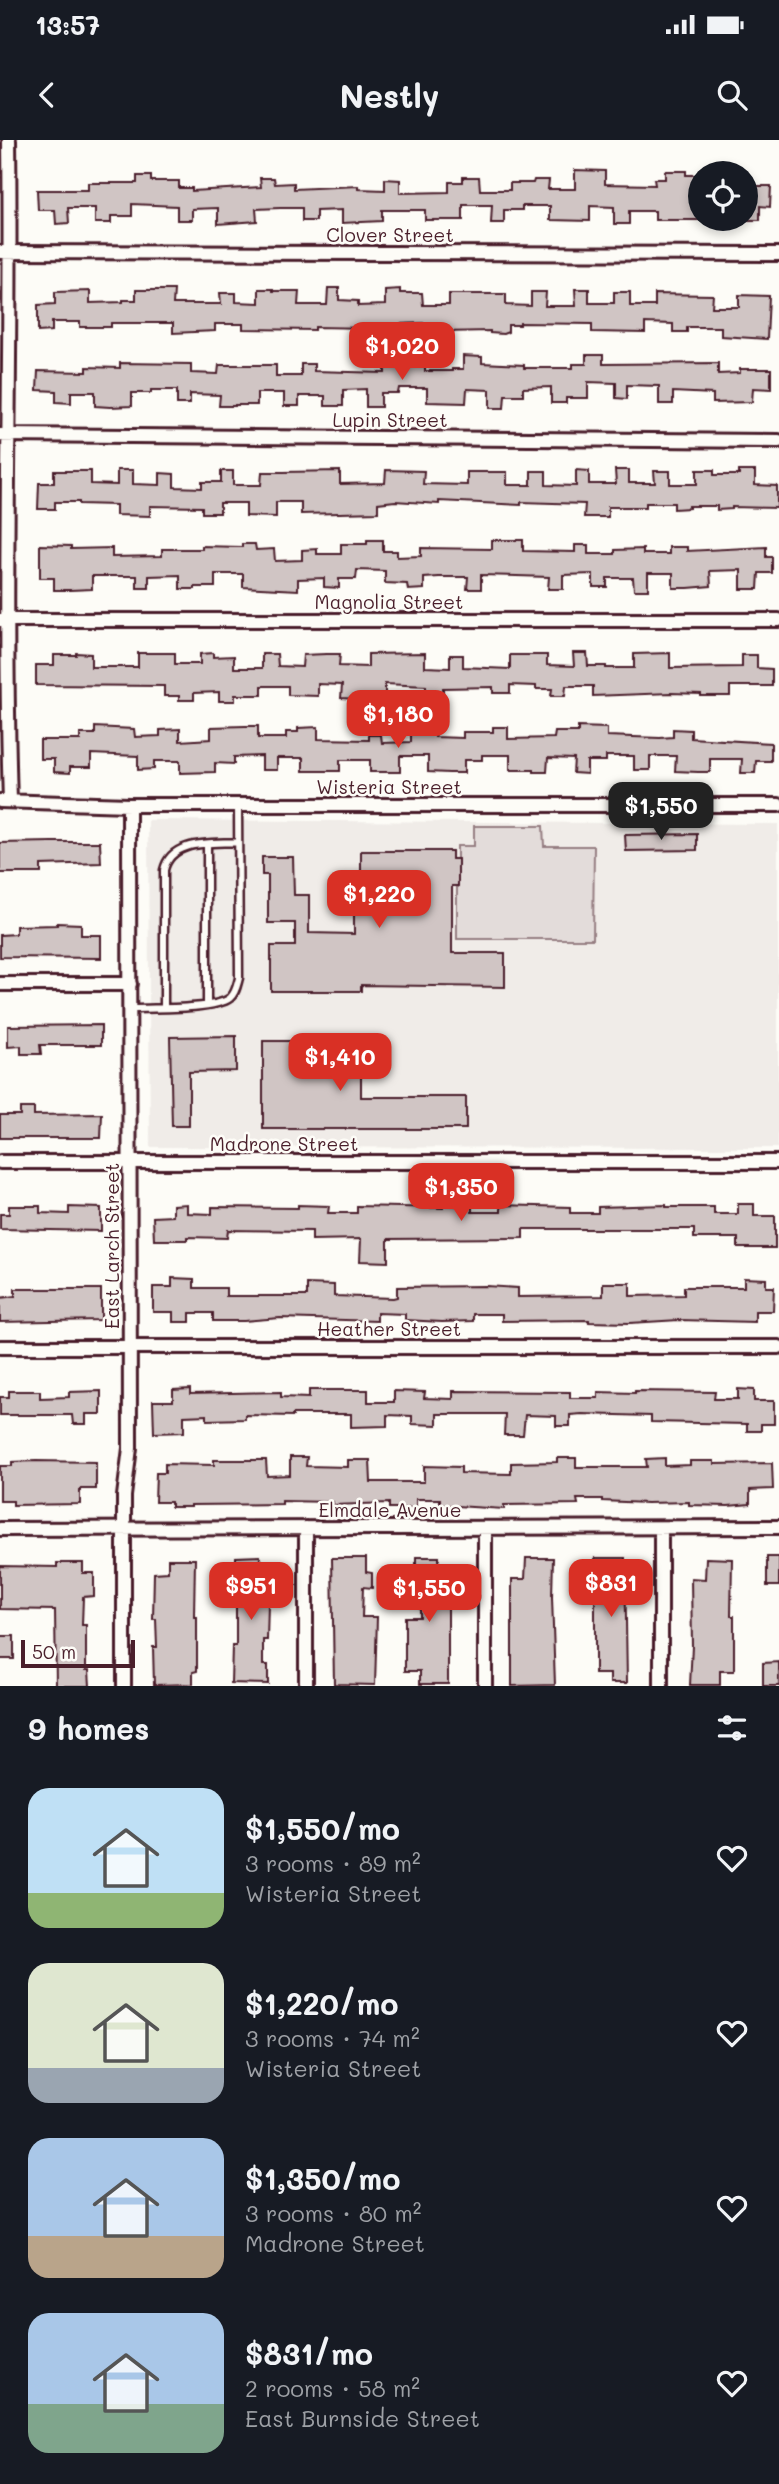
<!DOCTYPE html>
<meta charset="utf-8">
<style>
:root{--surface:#171b24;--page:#242831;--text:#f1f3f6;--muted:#9ea1a6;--accent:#d93025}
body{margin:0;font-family:Mali,sans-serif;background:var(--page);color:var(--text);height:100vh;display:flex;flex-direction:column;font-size:26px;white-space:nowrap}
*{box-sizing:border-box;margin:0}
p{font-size:23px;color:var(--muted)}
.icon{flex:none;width:38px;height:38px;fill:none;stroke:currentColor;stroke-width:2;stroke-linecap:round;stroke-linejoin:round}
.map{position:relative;height:1546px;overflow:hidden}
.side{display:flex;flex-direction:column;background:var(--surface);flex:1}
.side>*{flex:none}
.buttons{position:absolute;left:688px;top:21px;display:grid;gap:14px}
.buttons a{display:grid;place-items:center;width:70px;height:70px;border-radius:50%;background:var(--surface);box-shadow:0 4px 10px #0003;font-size:35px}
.scale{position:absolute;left:21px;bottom:18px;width:114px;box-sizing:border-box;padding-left:7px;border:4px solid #4a1f2b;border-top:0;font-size:19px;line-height:24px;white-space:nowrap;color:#4a1f2b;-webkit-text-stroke:5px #fdfcf7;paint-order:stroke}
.price{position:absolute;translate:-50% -60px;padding:0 16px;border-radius:14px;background:var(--accent);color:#fff;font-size:23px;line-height:46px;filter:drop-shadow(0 2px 4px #0008)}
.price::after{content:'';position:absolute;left:50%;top:42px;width:21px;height:16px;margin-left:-10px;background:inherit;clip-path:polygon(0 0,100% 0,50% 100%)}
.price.on{background:#222;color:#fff}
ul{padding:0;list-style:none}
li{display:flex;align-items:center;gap:21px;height:175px;padding:0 28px}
li span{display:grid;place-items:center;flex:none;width:196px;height:140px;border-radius:21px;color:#555}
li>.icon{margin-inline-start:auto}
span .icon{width:84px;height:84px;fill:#fffc;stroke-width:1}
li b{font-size:30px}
h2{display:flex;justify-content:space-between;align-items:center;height:84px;padding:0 28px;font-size:30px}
.status{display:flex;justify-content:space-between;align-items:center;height:49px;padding:0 35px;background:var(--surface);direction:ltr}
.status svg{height:19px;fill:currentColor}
header{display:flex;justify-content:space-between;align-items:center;height:91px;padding:0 28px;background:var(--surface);font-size:32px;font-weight:700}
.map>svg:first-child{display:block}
.built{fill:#f0ece8}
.green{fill:#e3dcda;stroke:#967e82;stroke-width:2}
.building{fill:#d0c5c4;stroke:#4a1f2b;stroke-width:2}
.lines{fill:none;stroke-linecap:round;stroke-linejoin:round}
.lane-casing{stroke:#4a1f2b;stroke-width:11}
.street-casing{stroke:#4a1f2b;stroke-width:18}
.lane{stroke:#fdfcf7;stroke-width:6}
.street{stroke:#fdfcf7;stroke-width:12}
.labels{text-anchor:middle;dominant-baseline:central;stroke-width:5;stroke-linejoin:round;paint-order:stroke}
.street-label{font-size:19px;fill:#4a1f2b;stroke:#fdfcf7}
</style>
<div class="status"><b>13:57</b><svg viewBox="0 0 49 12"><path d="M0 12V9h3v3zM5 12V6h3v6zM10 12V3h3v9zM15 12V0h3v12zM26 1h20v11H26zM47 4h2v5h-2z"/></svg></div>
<header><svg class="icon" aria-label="back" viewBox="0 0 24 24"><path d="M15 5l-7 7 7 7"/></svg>Nestly<svg class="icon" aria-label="search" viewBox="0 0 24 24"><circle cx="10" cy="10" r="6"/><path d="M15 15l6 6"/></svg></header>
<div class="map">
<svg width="779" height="1546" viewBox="0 0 779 1546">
<rect width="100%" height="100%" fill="#fdfcf7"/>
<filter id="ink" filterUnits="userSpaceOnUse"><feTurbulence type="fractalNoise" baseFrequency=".0143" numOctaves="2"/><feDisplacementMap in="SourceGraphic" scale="14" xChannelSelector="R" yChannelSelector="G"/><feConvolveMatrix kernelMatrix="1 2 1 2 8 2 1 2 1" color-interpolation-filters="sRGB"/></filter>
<g filter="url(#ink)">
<path class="built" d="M148,680l630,4v324l-628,-1z"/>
<path class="green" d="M474,686h69l1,20h50l-1,93h-136v-93h17z"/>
<path class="building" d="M575,30l30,1v13l50,1 -1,-6h11v-8h21v4h14v45h-45v-9h-26v13h-15v-17l-24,-1v15l-40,-1v-14h-28v4h-18v13h-13l1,-18h-29v15h-38v-10h-43v11l-40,2v-13l-26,1v10h-14v-13h-22l-24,1 1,12 -39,3v-16l-26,1v11h-15v-14l-45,-2v12h-21v7h-16v-15h-27l1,15 -13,1 -1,-14h-17l-1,-20h51v-7h49v-7h14v5h28v7h13v3l69,-4 -1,-9h14l1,6 19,-1v6l64,-3v3l27,1v-11l15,1v13l49,-1v-10h14v-5h16l1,13h30v-7h23l1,-3h15l-1,9h27z
M746,46h25l-1,21 -10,-1v14h-14z
M328,148h11v12l19,1v5l27,-1v-15l15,-1v4h22l1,12h26v-11h57v11l25,1v-14h15l-1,14h31l-1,-17h14v14h25v-11h16v14h25v-12l58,1 -1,12h27v-12l30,1 -2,43 -46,-3v-9h-34v5h-14v-8l-28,-1v10l-53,-1v-8l-72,-1v2h-12v7l-5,2 -13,-1v-2l-48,1v3l-18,1 -1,-13 -23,1v8l-30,1v-5l-55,-1v3l-72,-1v-5h-28v7l-42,2v-10h-62v4h-31v-5h-28v9l-14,1v-27l17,-1v-12l35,-1v12l33,-1v-2h13v-10h38l-1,14h48l-1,-11h16v9l23,1v-14h14v2h26l-1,14h29z
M586,215h17v9l115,-1v11l22,-1v-4h31v20l-18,-1 -1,14 -39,1v-9l-40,-2v12h-14v-18l-32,-1v14l-11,-1v-15l-28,-1v16h-22v5h-15v-16l-28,1v7h-18l-1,13h-14v-18l-23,-1 -1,14 -39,-1v-14h-28l-1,5h-17v14h-15v-18l-23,1v16h-18v-10h-26v10h-15v-13h-27v12h-22v1h-16l1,-11 -30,-1v10h-13v-14h-26v3h-19v13l-22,1 -15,-1v-14h-24v11l-15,-1v-11l-19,-1 1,-19 49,1v-5l33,1v-5l71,1v9l27,1 1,-9h57v11h25v-12h13v7l71,2v-12h40v10h27v-2h11v-13l19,1v6l42,2v3h49v-4h13z
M117,330h16v14l27,1v-12l14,1v13l28,1v-6h19v-11h12v14h28l1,-13h21l57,-1v13l45,-1 1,-13 38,1 -1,13 44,1v-13h40v13h24v-14h15v14l30,1v-16l13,1v13h27l-1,-14h14v13h26l-1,-12h16v13h27v-14h17v5h25v-4h16v14l22,1v22l-45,-1v2l-15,1v-4h-28v2l-15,1v-6h-28v4h-38v10h-24l1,-13 -64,-2v3l-82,-4v3l-44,-3 -17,2v9l-77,2v-12h-25v15l-30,-1v-13h-26v10h-18v-6l-52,-1v10l-34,-1v-10l-37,-1v-2h-24v7h-17l1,-26h15v-12h37v13l26,1z
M367,400h16v11h14v6l24,-1v-8l71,1v-9h31v11l52,1v-7h13v9h27v-4l28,-1v5h26v-7h18v4l79,-4v10h6v16h-13l-1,16h-17v-19l-31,1 1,15 -23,2h-15v-15h-25v17h-14l-1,-12h-26v9h-14v-13l-30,1v14h-15l1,-12 -68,-2v14h-14l1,-12h-29l-15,1v11l-16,1 -1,-6 -22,-1v-12l-28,-1 -1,9h-17v9l-15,-1v-9l-26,1v11l-55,-3v-13h-28v13h-20v2h-15v-14l-31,1v12h-12v-12h-45v13l-22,1h-16v-12h-14v-33l31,1v3l41,-1v9l50,-1v-7h40v-3l40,1v-3h13l1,6 18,-1 1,12 27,-1v-10l15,-1v5h24v-10h26z
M76,513l15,1v13h47v-14h37v11h25v-10l13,-1v4l21,-1v12h28v-14h15l1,12 24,1 1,-12 23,-1h14l-1,12 29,1v-13l57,-1v14l25,1v-13h13v12l47,2v-14h37v10l27,1 -1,-13h14l1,13h18v2h28v-14l36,-1v15l72,-1v-12h15v13l15,1v17h-42v10h-29v-2l-30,-1 -78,3v-10h-27l-1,10h-14l1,-7h-16v-3l-26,-1v8h-17v-6l-50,1v9l-17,-1v-10l-41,-2v13l-29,2 -15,-1 1,-13 -24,-1v12l-30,-1v-9h-26v9h-27v6h-16v-9l-25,1v7h-15v-4h-15v-10l-128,-1v-20h18v-10h22z
M245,586h13v12h28v-6h12v-4l20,-1v12l51,1v-5h12l1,8 29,-1v-13h24v8l28,1v-6h30v-5h15v12l46,-1 1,-6h23v-5l29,1v8l53,2 13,-1v-8l18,1v8l80,5v18h-15l-1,12h-14l1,-14h-32v13h-12l-23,-1 1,-15h-26v14h-16v-14h-28v5h-19v13l-14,-1 1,-14 -26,-1 -1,14h-13v-2h-24v-15h-28v5h-18v13h-15l-21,-1v-16h-28v16h-30v-12h-30v11h-37v-13h-26v12h-15v-14l-28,1v7l-19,-1v9l-35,1v-12h-26v8l-16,1v-14l-47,-2v13h-21v6l-16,-1v-13h-14v-19h40v-6h15v-7l39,2 1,8 25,-1v-6l20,-1v12l31,-2v-12z
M697,694v16l-71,1 -1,-16z
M52,702h48l1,21 -60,2v8h-41v-30z
M361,711h91v8h6v27h-6v67h53v34l-144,-2v6h-90v-45h24v-23h-27v-48h-6v-18h31l1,38h15v38l45,1v-54h7z
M57,783l24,1v11h20v23l-101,-1v-22l16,-1v-8l41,-1z
M101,885v20h-61l1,9h-20v-8l-13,1v-21z
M236,896v35l-47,1v54h-17l-2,-89z
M263,901h98v56h105v32h-203z
M20,968h14v7l68,-1 -1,24h-101v-23h20z
M187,1064v9l25,1v-7l86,1v-3l31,1 -1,7h29v-7l86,2v-3l29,1v6h29v-7l69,2v6h28v-6l68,-2v2h48v7h24v-10h16v12h21v32h-37v-10h-44v-9h-171v9l-135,1v23l-28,-1 1,-22 -49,1v-9l-84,-1 -1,8 -40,-1v3h-33l-1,-23 20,-1v-11z
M9,1066h31v7l29,1v-7l32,1v23l-101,-2v-15h9z
M172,1138l22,1v9h32v8h81v-12l27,1v11l59,2 4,-1v-10l89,-1 32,2v9l85,-1v-13h27v13l54,-1v-8h60v-9l22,1v8h8l-1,24h-18v11l-76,-2 -49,3 -41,-1v-2l-87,1v-7h-29v7l-31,1 -37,-2v-6l-28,-1v8l-97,-3 -36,3h-31v-8h-23v9h-17v-10h-20v-25h19z
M15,1149h86v31l-101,2v-24l15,-2z
M190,1249v5l91,-2v5l28,1v-8h59v12h26v-11l31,1 -1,6 29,1v-8l117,1v6h28v-6l37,1v-2l80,1 -1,7h24v-10l16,1v11h20v23h-13v7h-14v-7l-96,-2v-6l-69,-2 -12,1v11h-14v-10l-31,-1 -2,20h-19l1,-21h-68v11l-25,-1v-8l-25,-1v11l-36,1v-13h-58v2l-48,-1v4l-38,1v-5l-23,1v16l-30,1 -1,-32h20v-11z
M9,1251h31v7l29,-1v-5l32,-1v23h-15v10h-13l-1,-9h-72v-18h9z
M290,1317h17l-1,9 42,1v-7h22l1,22h53v-16l37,1v6l50,1v-11l46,-1v-4h19v9h71l-1,-8 19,-1v8l25,-1v-4h24v3l58,-1 1,26 -23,1v14l-22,2 -39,-1v-3l-42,1 -45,-2v-2h-25l1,5 -74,1v4l-64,-4v-6h-24v9h-27v-5l-56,2v-3l-51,-1v3l-91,1v2h-20v-5h-16l1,-29h9v-9l49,1v-5h52l1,16 23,-1z
M36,1321l60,1v27h-16v15l-67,1v-4h-13v-35h12v-4z
M260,1416l1,10h8l-2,74h-4v25h5v19l-37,-1 1,-37h4v-89z
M416,1417h23v10h9v117h-28v-13h-15v-54h15v-30l-11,1v-15l7,-1z
M767,1417h12v29h-12z
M332,1418h34v14l6,1v15l-9,-1 -1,30h15l-2,68 -41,-1z
M526,1418h27l-1,39 3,88 -43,1v-107h13z
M595,1418h30l2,125h-17v-9h-15z
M706,1418l26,1 -1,57h3v55h-14v14h-30l2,-39 -1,-68 14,1z
M168,1419h27l-1,58h3v54l-4,1v12l-39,1 -1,-38h4l-1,-28h-3l1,-46 14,-1z
M57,1423h26v10h11v23l-11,1 -1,28h4v45h3l1,16h-34l-1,-76 -55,-1v-43l57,1z
M0,1496h14v23h-14z
M779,1522v24h-16v-23z"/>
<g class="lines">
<g class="lane-casing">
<path id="lane" d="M207,865v-160
M164,867v-137c7,-31 48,-26 74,-28
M130,869c21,-1 85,1 100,-11 6,-5 7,-13 9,-20l-1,-173"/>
</g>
<g class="street-casing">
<path id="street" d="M9,0c3,220 -6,441 1,661
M0,112l779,2
M0,295l779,6
M0,480h779
M0,661l129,4h650
M0,844h130
M0,1022h779
M0,1207h779
M306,1388v158
M485,1388v158
M661,1388v158
M0,1389l779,-2
M124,1546v-190l6,-48 -1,-643"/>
</g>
<use href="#lane" class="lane"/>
<use href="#street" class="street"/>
</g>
</g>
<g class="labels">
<g class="street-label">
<text x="390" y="94">Clover Street</text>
<text x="390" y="279">Lupin Street</text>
<text x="389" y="461">Magnolia Street</text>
<text x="389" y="646">Wisteria Street</text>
<text x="284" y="1003">Madrone Street</text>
<text transform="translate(111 1106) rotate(-90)">East Larch Street</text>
<text x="389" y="1188">Heather Street</text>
<text x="390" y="1369">Elmdale Avenue</text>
</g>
</g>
</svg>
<div class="buttons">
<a><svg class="icon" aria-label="locate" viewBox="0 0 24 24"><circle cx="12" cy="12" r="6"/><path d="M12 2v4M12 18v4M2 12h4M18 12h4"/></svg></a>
</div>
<div class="scale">50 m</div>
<b class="price" style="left:402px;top:242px">$1,020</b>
<b class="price" style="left:398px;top:610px">$1,180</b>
<b class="price on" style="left:661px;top:702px">$1,550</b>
<b class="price" style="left:379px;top:790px">$1,220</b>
<b class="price" style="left:340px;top:953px">$1,410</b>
<b class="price" style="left:461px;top:1083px">$1,350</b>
<b class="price" style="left:611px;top:1479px">$831</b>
<b class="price" style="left:251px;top:1482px">$951</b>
<b class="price" style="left:429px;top:1484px">$1,550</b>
</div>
<section class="side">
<h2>9 homes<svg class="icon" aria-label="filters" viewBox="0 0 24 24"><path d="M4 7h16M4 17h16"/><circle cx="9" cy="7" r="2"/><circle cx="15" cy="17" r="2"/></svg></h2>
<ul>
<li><span style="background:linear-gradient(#bfe0f5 75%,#8fb573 0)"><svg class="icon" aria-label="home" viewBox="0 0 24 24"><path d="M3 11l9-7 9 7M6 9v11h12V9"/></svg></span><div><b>$1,550/mo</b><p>3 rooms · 89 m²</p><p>Wisteria Street</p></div><svg class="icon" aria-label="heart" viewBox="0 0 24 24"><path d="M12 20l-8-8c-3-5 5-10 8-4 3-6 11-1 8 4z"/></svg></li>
<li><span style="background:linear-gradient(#dfe7d0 75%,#9aa5b1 0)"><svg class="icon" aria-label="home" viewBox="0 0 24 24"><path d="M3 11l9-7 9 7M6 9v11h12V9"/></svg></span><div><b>$1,220/mo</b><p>3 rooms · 74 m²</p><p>Wisteria Street</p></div><svg class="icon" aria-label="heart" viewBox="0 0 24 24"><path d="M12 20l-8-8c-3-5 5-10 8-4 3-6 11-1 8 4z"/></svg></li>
<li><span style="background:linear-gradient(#a9c7e8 70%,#b9a48a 0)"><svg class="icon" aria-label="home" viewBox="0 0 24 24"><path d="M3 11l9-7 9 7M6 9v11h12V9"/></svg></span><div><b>$1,350/mo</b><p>3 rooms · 80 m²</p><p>Madrone Street</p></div><svg class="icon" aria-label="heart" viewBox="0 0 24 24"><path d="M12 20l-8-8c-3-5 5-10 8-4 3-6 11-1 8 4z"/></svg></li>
<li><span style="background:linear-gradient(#a9c7e8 65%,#7fa58c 0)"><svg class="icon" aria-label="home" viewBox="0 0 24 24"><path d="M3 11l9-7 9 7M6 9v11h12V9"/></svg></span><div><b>$831/mo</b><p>2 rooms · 58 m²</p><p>East Burnside Street</p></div><svg class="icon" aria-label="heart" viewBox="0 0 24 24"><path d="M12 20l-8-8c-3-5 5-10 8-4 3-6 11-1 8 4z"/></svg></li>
</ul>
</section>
